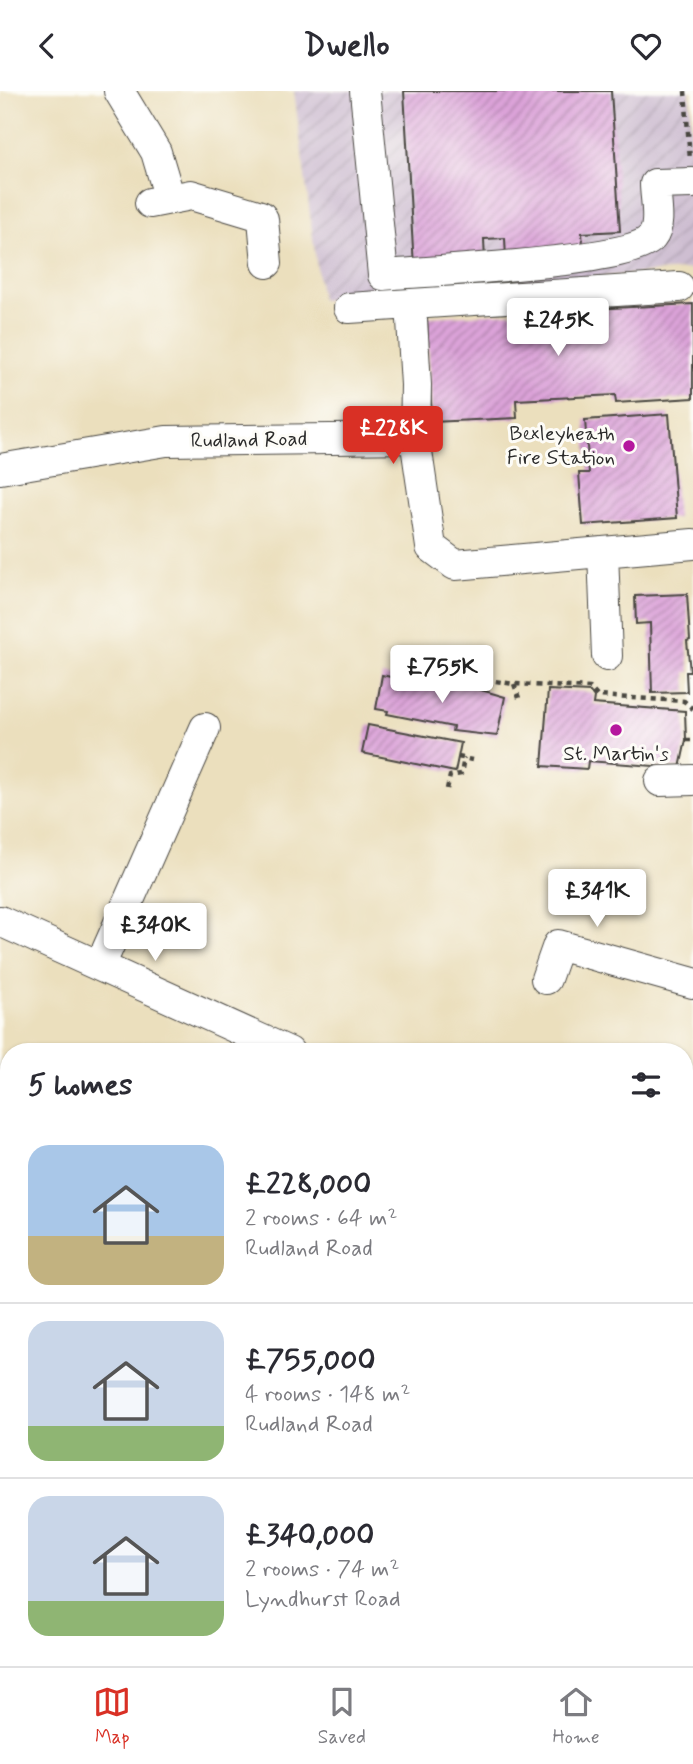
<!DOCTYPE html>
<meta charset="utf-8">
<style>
:root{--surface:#fff;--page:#f7f7f7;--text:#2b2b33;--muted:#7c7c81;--line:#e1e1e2;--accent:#d93025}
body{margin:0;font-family:Mynerve,sans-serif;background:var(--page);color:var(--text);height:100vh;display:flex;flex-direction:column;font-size:26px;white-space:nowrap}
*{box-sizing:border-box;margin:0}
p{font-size:23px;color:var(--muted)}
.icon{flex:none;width:38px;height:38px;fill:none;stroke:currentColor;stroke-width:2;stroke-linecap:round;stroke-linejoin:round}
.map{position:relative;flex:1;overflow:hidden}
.drawer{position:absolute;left:0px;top:952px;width:693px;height:623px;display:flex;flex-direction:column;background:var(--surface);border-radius:28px 28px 0 0;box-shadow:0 2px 5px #0004}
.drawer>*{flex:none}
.price{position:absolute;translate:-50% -60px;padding:0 16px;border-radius:7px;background:#fff;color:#222;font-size:23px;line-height:46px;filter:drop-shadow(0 2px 4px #0008)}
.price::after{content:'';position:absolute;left:50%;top:42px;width:21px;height:16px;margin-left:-10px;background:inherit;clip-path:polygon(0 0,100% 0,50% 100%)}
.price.on{background:var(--accent);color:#fff}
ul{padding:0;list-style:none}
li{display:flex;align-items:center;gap:21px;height:175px;padding:0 28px}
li+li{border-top:2px solid var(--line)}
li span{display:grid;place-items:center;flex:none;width:196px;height:140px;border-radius:21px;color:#555}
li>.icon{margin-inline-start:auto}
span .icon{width:84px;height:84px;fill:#fffc;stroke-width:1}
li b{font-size:30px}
h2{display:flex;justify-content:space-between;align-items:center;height:84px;padding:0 28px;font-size:30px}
header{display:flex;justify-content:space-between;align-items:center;height:91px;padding:0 28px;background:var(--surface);font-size:32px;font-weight:800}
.tab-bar{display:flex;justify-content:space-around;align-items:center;height:98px;border-top:2px solid var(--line);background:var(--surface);font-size:19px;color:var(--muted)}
.tab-bar a{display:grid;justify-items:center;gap:4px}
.tab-bar .on{color:var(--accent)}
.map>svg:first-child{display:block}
.industrial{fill:url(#industrial-furrows)}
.building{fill:url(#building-hatch)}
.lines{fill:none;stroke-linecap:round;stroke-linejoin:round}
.minor-casing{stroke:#484641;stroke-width:32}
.major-casing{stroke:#484641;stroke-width:41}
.path{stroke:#484641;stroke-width:4.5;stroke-dasharray:5 5;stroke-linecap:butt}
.minor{stroke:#fff;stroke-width:30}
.major{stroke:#fcba8e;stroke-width:38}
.poi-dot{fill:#b5179e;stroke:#fdfcf7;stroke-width:2.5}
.labels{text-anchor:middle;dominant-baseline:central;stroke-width:6;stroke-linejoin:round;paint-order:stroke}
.poi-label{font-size:21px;fill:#2b2b2b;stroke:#fdfcf7;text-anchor:end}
.street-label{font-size:21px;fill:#2b2b2b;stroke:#fdfcf7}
</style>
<header><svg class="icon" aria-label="back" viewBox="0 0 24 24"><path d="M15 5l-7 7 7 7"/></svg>Dwello<svg class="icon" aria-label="heart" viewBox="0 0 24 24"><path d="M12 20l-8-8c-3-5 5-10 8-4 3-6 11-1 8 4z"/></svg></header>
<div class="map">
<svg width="693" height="1575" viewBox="0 0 693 1575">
<defs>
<pattern id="industrial-furrows" width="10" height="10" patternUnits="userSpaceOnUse" patternTransform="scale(1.75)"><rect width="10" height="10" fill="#cebed1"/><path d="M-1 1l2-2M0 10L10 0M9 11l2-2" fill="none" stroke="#b1a3b4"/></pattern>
<pattern id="building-hatch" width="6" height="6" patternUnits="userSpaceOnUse" patternTransform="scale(1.75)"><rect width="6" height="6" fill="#dca3d9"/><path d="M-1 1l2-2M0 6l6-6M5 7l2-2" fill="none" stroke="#b385b0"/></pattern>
</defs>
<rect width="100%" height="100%" fill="#fdfcf7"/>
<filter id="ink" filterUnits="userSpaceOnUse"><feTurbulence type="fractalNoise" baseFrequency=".0143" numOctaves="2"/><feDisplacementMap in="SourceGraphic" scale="14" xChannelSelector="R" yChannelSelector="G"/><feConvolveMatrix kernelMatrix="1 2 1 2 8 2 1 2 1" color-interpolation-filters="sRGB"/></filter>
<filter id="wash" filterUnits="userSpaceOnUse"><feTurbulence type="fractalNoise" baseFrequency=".00686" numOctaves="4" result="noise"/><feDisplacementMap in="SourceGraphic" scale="28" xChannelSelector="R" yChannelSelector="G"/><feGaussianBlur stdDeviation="1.57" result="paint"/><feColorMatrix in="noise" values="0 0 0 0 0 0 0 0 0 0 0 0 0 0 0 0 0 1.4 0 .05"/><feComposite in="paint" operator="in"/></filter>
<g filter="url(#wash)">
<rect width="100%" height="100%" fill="#ebdfbd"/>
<path class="industrial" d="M294,0h396l3,178 -372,31z"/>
<g id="blocks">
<path class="building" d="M404,0h207l9,140 -38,2 2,22 -78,4 -1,-21 -21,1 1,23 -71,5z
M693,213v94l-77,5 -1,-8 -99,5 1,18 -85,4 -5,-105z
M669,323l8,104 -94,7 -4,-52h10l-4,-53z
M687,503l3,46 -3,1 3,31h-4l1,20 -35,1 -2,-70 -14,1 -1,-28z
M382,584l13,3v-3l65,13 1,-4 44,13 -8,39 -45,-5 1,-4 -66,-13 1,-3 -12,-2z
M548,599l42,2 4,5 -1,7 92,7 1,29 -6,28 -92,-7 -1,8 -45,-3z
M368,634l93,18 -6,29 -93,-19z
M0,1354l9,4 -9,21z
M9,1525v41h22l4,9h-32l-3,-46z
M398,1566h48l11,7 -55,2 3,-4z"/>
</g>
</g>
<g filter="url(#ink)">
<use href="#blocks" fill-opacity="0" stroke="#484641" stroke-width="2"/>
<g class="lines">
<g class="minor-casing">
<path id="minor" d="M119,0l37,61 14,47
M365,0l18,184c43,-4 248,-12 269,-38 10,-12 3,-38 3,-53l38,-1
M150,112l41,-8 70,21 2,3 4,44
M349,217l62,-4
M415,347l1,-53 -5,-81 268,-17
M0,378l166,-28 249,-3 16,109 24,18 238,-21
M603,461l4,104
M660,690l33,-1
M0,830l289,131
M100,875l105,-238
M546,888l12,-34 135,38
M684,1137l9,3
M0,1293l9,5
M603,1566l24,9"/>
</g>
<g class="major-casing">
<path id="major" d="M684,1036l9,-35
M508,1575l4,-9"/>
</g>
<path class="path" d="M685,0l5,69
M514,593l5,14
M470,595l6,-8 38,6 76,4 7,8 87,5 9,8
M686,649h7
M458,666l14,3
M447,698l3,-13 11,-2 3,-16"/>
<use href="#minor" class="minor"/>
<use href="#major" class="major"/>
</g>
</g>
<g class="poi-dot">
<circle cx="629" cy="355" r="7"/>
<circle cx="616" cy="639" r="7"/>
</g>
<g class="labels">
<g class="poi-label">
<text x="615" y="343">Bexleyheath<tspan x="615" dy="24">Fire Station</tspan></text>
<text x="616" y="663" text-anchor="middle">St. Martin's</text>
</g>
<g class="street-label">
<text transform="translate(249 349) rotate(-1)">Rudland Road</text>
</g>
</g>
</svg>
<b class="price" style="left:558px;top:267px">£245K</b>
<b class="price on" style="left:393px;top:375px">£228K</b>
<b class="price" style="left:442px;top:614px">£755K</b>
<b class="price" style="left:597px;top:838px">£341K</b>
<b class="price" style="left:155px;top:872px">£340K</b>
<section class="drawer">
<h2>5 homes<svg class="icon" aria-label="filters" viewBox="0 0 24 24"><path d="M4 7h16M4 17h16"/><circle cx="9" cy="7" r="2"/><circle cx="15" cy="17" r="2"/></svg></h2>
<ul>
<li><span style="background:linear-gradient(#a9c7e8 65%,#c2b280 0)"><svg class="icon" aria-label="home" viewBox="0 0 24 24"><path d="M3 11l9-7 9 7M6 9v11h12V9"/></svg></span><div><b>£228,000</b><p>2 rooms · 64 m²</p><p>Rudland Road</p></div></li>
<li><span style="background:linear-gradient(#c9d6e8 75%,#8fb573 0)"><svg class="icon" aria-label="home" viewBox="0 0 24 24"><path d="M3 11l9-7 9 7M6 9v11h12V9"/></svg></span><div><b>£755,000</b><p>4 rooms · 148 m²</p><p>Rudland Road</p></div></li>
<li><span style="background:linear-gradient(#c9d6e8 75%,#8fb573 0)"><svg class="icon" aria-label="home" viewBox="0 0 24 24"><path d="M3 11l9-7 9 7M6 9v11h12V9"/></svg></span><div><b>£340,000</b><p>2 rooms · 74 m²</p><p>Lyndhurst Road</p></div></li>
</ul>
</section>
</div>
<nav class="tab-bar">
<a class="on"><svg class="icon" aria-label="map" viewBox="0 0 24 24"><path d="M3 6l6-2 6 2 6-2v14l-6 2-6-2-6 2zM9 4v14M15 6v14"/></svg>Map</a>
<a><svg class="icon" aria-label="saved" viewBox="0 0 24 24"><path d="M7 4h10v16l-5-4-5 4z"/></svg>Saved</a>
<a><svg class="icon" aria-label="home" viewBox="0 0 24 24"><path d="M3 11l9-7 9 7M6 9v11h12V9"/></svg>Home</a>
</nav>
